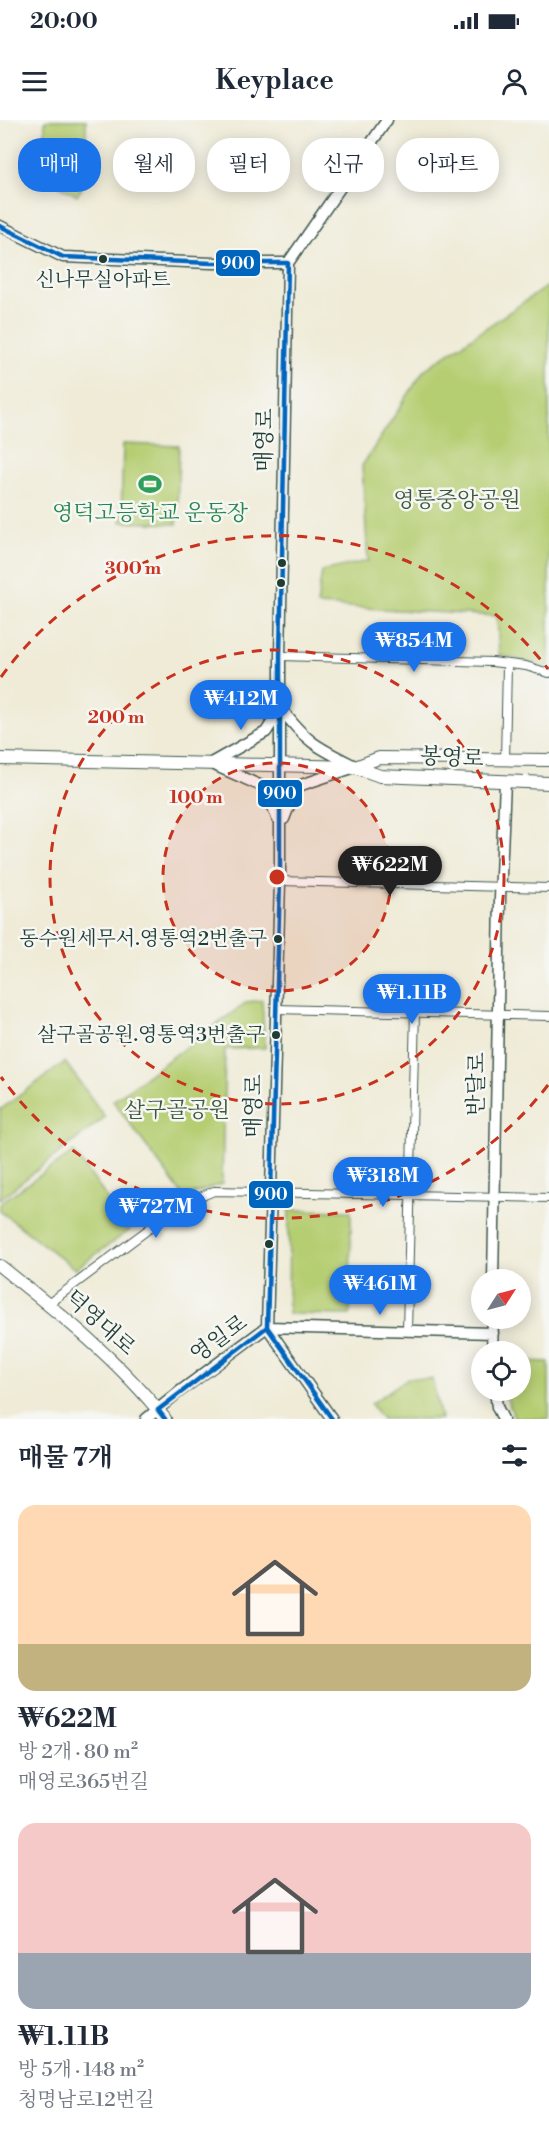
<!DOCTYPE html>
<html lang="ko">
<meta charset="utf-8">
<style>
:root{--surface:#fff;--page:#f6f6f7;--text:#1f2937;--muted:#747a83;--accent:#1a73e8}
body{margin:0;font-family:"Libre Bodoni","Noto Serif KR",serif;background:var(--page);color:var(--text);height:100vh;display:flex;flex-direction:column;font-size:22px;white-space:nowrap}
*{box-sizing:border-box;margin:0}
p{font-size:20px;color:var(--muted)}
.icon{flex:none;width:33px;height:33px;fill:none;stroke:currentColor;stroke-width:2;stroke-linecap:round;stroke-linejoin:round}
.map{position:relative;height:1299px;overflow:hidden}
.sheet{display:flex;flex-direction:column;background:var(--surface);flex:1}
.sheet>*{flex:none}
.banner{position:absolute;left:18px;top:18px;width:513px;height:54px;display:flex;gap:12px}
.needle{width:39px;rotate:54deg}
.buttons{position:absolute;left:471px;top:1149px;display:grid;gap:12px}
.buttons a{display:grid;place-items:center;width:60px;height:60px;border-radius:50%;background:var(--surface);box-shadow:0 3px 15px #0003;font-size:30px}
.price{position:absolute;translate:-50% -51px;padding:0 14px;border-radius:21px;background:var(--accent);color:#fff;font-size:20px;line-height:39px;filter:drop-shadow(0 2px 3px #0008)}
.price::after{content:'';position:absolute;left:50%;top:36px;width:18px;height:14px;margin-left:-9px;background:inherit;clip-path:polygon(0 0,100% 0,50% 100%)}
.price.active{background:#222;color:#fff}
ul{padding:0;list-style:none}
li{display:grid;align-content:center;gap:12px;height:318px;padding:0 18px}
li span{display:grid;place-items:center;height:186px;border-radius:18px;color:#555}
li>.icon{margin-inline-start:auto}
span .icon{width:108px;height:108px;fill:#fffc;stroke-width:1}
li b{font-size:26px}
h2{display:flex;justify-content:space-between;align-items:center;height:72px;padding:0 18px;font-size:26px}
.tag{padding:0 21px;border-radius:24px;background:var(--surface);box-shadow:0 3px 15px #0003;font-size:21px;line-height:54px}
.tag.active{background:var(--accent);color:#fff}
.status{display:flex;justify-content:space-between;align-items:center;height:42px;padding:0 30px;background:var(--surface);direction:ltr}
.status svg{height:16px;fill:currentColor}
header{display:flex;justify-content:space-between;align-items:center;height:78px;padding:0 18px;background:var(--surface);font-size:27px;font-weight:700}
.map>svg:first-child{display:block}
.green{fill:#b6ce72;stroke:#6a8653;stroke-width:1.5}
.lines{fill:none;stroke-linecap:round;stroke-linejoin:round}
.minor-casing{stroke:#3e574c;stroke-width:10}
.tertiary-casing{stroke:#3e574c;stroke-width:13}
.secondary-casing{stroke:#3e574c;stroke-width:14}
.primary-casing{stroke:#3e574c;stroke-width:14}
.minor{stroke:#fff;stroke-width:8}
.tertiary{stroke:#fff;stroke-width:10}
.secondary{stroke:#fff;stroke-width:12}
.primary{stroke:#fff;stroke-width:12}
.bus-1-casing{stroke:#f6f6f2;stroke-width:9}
.bus-1{stroke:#0065bd;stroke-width:4.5}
.ring{fill:none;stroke:#c8321e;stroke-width:3;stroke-dasharray:10 8}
.bus-dot{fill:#1f3d34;stroke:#f6f6f2;stroke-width:2}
.labels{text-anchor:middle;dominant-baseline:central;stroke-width:5;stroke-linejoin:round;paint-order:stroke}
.bus-label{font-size:20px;fill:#1f3d34;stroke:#f6f6f2;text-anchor:end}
.street-label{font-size:22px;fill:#1f3d34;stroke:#f6f6f2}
.park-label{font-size:22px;fill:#3d5a40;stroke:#f6f6f2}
.leisure-label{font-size:22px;fill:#27864d;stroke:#f6f6f2}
.centre{fill:#c8321e;stroke:#f6f6f2;stroke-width:3}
.ring-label{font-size:18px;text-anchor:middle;font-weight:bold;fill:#c8321e;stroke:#f6f6f2;stroke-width:5;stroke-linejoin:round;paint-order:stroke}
.line-badge{stroke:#f6f6f2;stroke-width:2}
.badge-label{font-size:16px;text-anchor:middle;font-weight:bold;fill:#fff}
</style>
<div class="status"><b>20:00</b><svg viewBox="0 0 49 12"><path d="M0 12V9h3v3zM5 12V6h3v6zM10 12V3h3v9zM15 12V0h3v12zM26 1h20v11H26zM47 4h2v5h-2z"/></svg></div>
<header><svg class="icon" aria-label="menu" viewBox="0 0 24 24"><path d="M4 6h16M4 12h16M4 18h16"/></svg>Keyplace<svg class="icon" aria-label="person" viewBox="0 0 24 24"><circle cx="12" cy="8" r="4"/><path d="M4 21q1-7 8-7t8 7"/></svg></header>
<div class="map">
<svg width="549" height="1299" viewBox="0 0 549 1299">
<rect width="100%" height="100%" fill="#f6f6f2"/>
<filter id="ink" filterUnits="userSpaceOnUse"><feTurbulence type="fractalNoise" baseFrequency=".0167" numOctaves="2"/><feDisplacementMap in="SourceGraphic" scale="12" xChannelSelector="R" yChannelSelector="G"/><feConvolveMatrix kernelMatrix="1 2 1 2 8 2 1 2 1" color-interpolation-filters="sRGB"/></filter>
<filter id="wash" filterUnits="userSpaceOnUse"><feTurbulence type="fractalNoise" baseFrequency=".008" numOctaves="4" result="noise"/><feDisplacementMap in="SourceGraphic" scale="24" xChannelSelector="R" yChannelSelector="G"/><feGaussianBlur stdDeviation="1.35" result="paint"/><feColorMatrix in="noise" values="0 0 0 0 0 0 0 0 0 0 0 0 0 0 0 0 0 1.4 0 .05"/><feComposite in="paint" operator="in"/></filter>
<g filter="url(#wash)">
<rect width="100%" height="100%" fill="#efebd7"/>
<path class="green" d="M45,0h41v60l-9,16 -33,-20z
M549,165v382l-50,-12 -2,-39 -180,-11 5,-34 46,-10 -6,-95 62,-96z
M123,324l56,2 -2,78 -56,-2z
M262,880l3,48 -40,1 -3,135 -38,13 -71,-96 134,-99z
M65,942l40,55 -105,82v-89z
M74,1032l56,78 -55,39 -75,-58v-8z
M289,1090l62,1 -1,104 -62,-1z
M521,1241l28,1v57h-34l-8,-20 -1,-8 14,-1z
M408,1258l24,1 9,40h-59l-11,-15z"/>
</g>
<g filter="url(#ink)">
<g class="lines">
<g class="minor-casing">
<path id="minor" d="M280,536l212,6 34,4 23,7
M505,640l2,-95
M280,761l269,7
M276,889l273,7
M48,1184l133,-99 33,-14 335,7
M407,1211l8,-320"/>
</g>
<g class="tertiary-casing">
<path id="tertiary" d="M0,106l63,31 149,6h76
M211,643l55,-31 15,-24c24,34 38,40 74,58
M214,645l52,23 11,30
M284,699l12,-31 8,-4 45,-15
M493,1160l7,-382 5,-116
M492,1232l1,-34
M495,1270l2,17 6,12
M146,1299l33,-27 88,-65 226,6
M332,1299l-65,-92 13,-446v-225l8,-393 99,-143"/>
</g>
<g class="secondary-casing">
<path id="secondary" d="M0,1146c58,46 119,94 165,153"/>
</g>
<g class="primary-casing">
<path id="primary" d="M0,639l355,8 25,9 169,7
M355,647l24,-9 170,2"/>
</g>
<use href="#minor" class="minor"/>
<use href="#tertiary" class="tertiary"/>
<use href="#secondary" class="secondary"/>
<use href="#primary" class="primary"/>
<g class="bus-1-casing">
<path id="bus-1" d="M0,106l63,31 149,6h76l-8,393v225l-13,446 65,92
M165,1299l-7,-9 109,-83"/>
</g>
<use href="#bus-1" class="bus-1"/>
</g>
</g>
<circle cx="277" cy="757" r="114" fill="#c8321e" fill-opacity=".12"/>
<g class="ring">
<circle cx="277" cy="757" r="114"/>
<circle cx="277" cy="757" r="227"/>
<path d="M548 965A341 341 0 0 1 1 957M1 557A341 341 0 0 1 548 549"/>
</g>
<defs>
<g id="stadium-bare" transform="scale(1.8)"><path d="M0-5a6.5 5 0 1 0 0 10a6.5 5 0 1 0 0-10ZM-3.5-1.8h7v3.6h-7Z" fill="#2e9e5b" stroke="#f6f6f2" stroke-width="2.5" paint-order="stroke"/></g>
</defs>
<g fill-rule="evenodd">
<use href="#stadium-bare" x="150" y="364"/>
</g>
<g class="bus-dot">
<circle cx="103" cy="139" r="5"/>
<circle cx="282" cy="443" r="5"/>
<circle cx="281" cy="463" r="5"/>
<circle cx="278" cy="819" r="5"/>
<circle cx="276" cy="915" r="5"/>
<circle cx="269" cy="1124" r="5"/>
</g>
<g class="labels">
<g class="bus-label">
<text x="103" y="160" text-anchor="middle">신나무실아파트</text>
<text x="267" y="819">동수원세무서.영통역2번출구</text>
<text x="265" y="915">살구골공원.영통역3번출구</text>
</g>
<g class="street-label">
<text transform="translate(265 320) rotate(-89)">매영로</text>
<text transform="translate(452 638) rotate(3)">봉영로</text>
<text transform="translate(477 964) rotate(-89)">반달로</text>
<text transform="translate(254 986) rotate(-89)">매영로</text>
<text transform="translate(100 1203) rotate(42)">덕영대로</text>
<text transform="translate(219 1219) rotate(-36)">영일로</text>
</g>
<g class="park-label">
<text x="457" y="380">영통중앙공원</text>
<text x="177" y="990">살구골공원</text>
</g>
<g class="leisure-label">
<text x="150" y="393">영덕고등학교 운동장</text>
</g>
</g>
<circle cx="277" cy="757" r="9" class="centre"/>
<g class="ring-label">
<text x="133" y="454">300 m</text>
<text x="116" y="603">200 m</text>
<text x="196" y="683">100 m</text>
</g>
<g class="line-badge">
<rect x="215" y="129" width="46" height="28" rx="6" fill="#0065bd"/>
<rect x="257" y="659" width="46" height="29" rx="6" fill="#0065bd"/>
<rect x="248" y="1060" width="46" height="29" rx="6" fill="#0065bd"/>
</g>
<g class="badge-label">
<text x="238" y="149">900</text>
<text x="280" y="679">900</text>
<text x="271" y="1080">900</text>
</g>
</svg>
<div class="buttons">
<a><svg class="needle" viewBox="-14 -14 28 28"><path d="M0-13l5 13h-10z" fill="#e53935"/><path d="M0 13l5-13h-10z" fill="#747a83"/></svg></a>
<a><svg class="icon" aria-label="locate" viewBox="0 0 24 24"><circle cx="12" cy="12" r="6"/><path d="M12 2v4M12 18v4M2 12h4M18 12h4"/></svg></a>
</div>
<b class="price" style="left:414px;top:553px">₩854M</b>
<b class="price" style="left:241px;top:611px">₩412M</b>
<b class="price active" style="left:390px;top:777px">₩622M</b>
<b class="price" style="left:412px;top:905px">₩1.11B</b>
<b class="price" style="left:383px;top:1088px">₩318M</b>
<b class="price" style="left:156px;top:1119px">₩727M</b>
<b class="price" style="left:380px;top:1196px">₩461M</b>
<div class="banner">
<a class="tag active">매매</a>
<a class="tag">월세</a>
<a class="tag">필터</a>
<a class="tag">신규</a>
<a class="tag">아파트</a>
</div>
</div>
<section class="sheet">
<h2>매물 7개<svg class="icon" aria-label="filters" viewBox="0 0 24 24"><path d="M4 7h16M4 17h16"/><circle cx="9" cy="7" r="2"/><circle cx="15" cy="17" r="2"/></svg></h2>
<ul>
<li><span style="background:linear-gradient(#ffd9b3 75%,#c2b280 0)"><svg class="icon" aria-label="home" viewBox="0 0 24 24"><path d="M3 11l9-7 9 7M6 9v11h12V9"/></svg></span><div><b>₩622M</b><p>방 2개 · 80 m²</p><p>매영로365번길</p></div></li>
<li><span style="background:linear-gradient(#f6c9c9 70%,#9aa5b1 0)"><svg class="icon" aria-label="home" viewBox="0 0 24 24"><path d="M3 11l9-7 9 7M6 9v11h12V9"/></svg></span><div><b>₩1.11B</b><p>방 5개 · 148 m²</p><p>청명남로12번길</p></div></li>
</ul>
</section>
